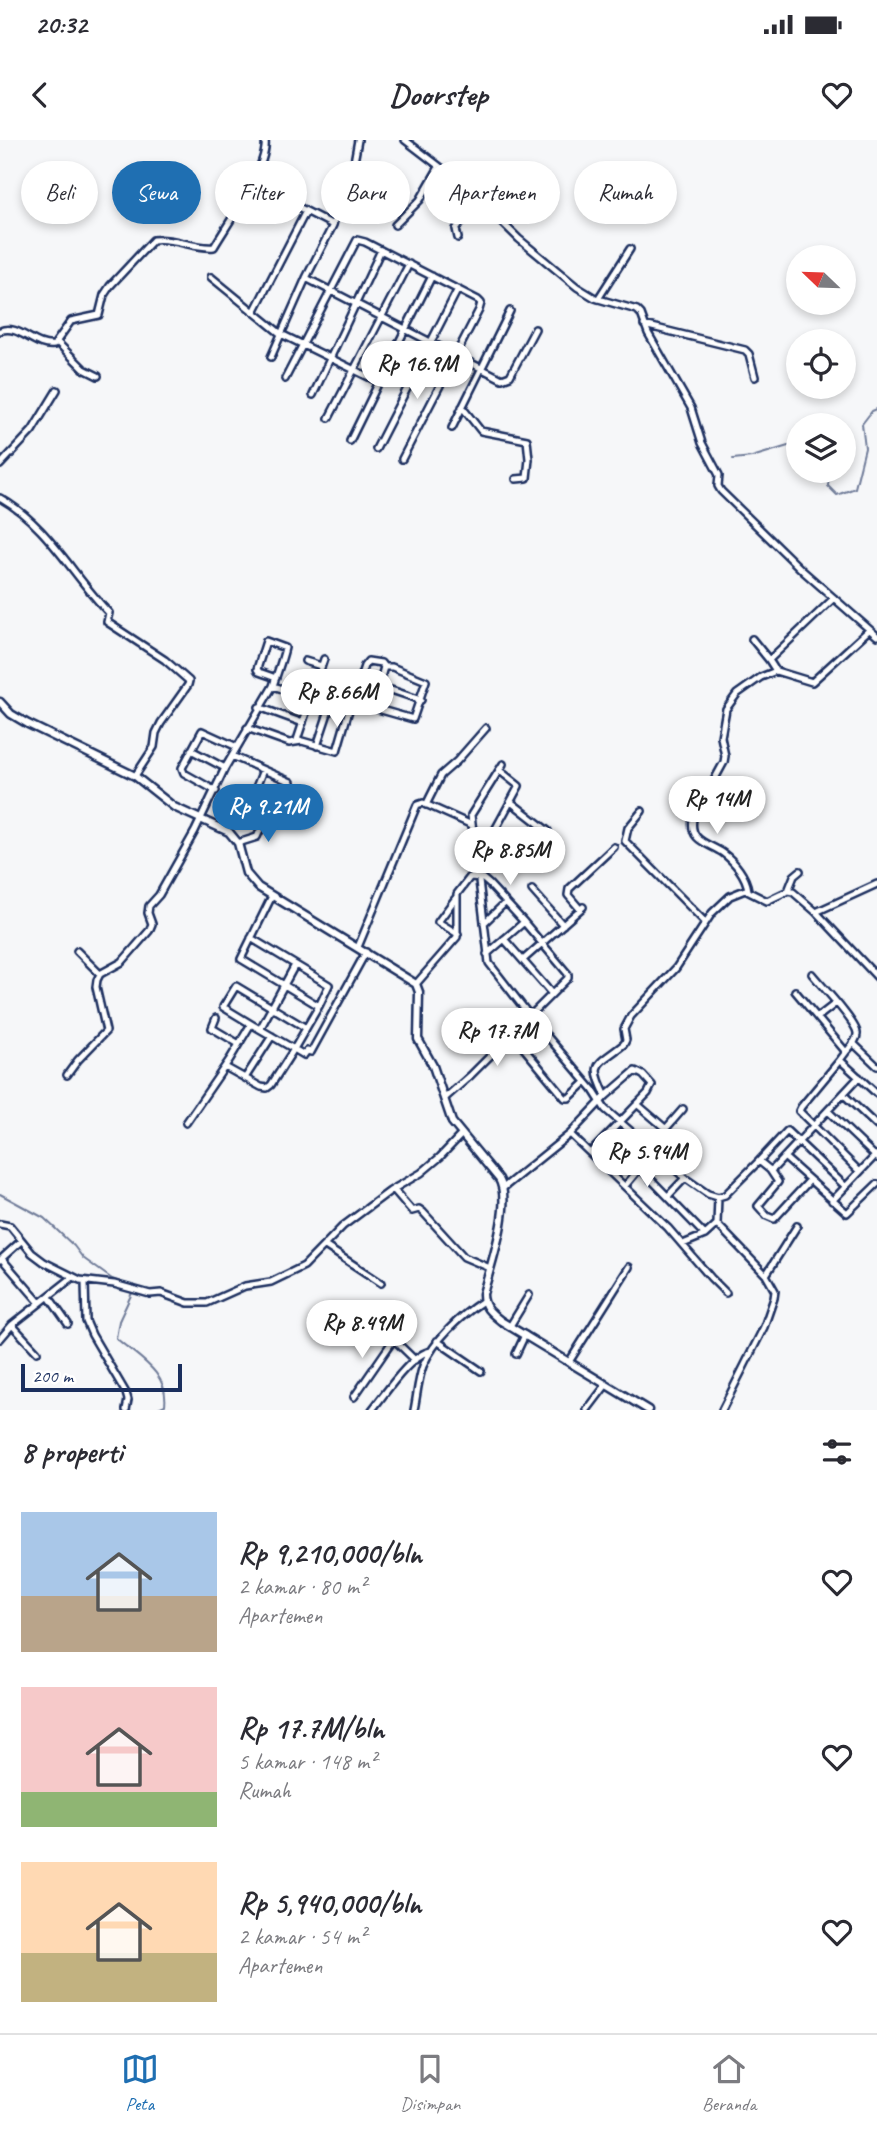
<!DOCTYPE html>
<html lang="id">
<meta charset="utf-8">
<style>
:root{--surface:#fff;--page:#f7f7f7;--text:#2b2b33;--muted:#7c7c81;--line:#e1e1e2;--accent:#1f6fb2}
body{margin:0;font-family:Caveat,sans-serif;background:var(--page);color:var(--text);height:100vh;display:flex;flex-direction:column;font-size:26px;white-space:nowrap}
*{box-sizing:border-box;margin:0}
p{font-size:23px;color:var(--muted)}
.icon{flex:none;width:38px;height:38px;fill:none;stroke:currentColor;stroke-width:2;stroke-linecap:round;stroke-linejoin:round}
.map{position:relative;height:1270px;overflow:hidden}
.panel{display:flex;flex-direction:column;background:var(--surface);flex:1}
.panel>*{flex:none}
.hud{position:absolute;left:21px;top:21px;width:836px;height:63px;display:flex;gap:14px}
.needle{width:46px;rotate:293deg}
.buttons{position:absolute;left:786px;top:105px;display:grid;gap:14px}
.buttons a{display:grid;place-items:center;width:70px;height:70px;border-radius:50%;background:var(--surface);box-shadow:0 4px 10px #0003;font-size:35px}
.scale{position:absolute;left:21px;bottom:18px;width:161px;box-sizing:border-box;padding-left:7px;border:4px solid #1b2f5e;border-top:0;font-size:19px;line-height:24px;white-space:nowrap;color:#1b2f5e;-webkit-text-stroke:5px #fff;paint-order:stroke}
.price{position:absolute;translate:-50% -60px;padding:0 16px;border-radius:24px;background:#fff;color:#222;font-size:23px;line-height:46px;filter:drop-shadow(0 2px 4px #0008)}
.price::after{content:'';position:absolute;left:50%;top:42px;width:21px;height:16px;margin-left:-10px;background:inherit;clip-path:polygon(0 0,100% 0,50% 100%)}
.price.current{background:var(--accent);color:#fff}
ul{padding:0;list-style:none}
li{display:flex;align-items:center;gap:21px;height:175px;padding:0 21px}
li span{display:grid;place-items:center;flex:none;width:196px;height:140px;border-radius:0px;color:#555}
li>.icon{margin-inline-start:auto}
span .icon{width:84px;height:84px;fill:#fffc;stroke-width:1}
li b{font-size:30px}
h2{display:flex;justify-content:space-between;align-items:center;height:84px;padding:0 21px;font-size:30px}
.chip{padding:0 24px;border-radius:32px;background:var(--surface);box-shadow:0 4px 10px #0003;font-size:24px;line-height:63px}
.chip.current{background:var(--accent);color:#fff}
.status{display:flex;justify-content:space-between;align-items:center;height:49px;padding:0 35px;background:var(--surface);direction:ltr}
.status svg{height:19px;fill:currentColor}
header{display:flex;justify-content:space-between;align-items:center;height:91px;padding:0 21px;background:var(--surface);font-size:32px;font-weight:700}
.dock{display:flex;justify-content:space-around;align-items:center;height:98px;border-top:2px solid var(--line);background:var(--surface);font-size:19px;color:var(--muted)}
.dock a{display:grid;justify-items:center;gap:4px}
.dock .current{color:var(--accent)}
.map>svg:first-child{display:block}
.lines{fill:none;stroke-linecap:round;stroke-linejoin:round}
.stream{stroke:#707c99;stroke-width:2}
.minor-casing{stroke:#1b2f5e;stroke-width:10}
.tertiary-casing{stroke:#1b2f5e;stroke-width:11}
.minor{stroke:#fff;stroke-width:5}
.tertiary{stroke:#fff;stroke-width:6}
</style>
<div class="status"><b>20:32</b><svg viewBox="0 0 49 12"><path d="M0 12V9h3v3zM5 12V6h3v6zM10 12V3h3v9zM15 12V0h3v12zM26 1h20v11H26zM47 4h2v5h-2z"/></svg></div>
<header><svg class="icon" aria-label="back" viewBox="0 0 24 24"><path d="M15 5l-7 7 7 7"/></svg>Doorstep<svg class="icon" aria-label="heart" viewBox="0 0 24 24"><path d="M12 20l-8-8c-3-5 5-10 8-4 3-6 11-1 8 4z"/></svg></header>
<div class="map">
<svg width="877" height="1270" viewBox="0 0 877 1270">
<rect width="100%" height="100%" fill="#f6f7f9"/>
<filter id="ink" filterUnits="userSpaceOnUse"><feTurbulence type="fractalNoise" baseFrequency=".0143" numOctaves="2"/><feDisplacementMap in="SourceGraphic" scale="14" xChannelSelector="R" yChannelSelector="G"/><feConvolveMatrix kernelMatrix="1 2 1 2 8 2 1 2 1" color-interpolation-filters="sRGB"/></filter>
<g filter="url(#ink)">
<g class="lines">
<path class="stream" d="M733,319l19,-2 46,-14
M829,331l-1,15 9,9 18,-7 10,-40 -3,-24 10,-13 5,-2
M0,1054l44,24 30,28 9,12 29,21 22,8
M132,1153l-13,28 -3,17c21,19 53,34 49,67l-11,5"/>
<g class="minor-casing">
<path id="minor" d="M405,0l60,46 54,53 58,48 18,11 42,12 4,4 7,19 43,75 11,35 17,32 -1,11 3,5 82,80 74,65
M252,43l81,42 -27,53 196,101 8,-3 25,-47
M333,85l8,-33 13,-30 4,-22
M395,85l25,-25 19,-33
M458,98l-2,-9 23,-30
M211,137l70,57 98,48 53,-106
M598,159l32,-50
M254,172l52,-101
M644,185l101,25 4,4 6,23
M0,191c19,-8 34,17 54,14l17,-24 28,-6 5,-20 6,-9 43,-46c21,-3 41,9 61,7 14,-24 55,-81 51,-107
M57,202l27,27 14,7
M271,217l35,-79
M285,239l72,-139 8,2 113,58 3,3 -2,7 -77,149
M313,255l68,-145
M462,267l19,24 46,9 2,19 -2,19 -11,1
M329,278l80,-154
M452,288l58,-117
M350,301l29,-59
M376,309l82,-160
M0,325l32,-34 25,-41
M0,358c48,27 72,77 109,115l-2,9 58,38 24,21 -1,4 -27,38 -5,10 -2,14 -19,29
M752,499l17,21
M305,521l16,5
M776,531l-7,-11 65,-62
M273,546c4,-13 9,-25 12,-38l-19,-7 -9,28 2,3 17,6
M379,546l42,14
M259,567l44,16
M372,568l12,-41
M247,588l42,15 13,-2 35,10 12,-41
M297,600l27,-81
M317,606l14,-42
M191,610l34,18
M232,616l59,26
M503,624l-32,51 18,148 41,53 63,74 12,19 80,69 23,16 10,3 7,-2 34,-34 11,9 4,-2 85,-91
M216,651l-32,-18 -2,-5 20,-37 35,16
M511,662l37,29
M426,665l15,-30 16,-14 29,-33
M642,671l-14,17 -3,13 80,81
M238,703l19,-6 16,-35 -18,-12 8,-20
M476,716l19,-26 24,-44 -20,-16
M532,750l31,35
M748,750c-2,-14 -13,-28 -25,-37 -14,-10 -34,-11 -30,-34l31,-57 1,-6 -4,-19 5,-28 11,-15 24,-17 15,-6 36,11 57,-52
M788,751l6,-15 6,-5
M455,759l-17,23 20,12
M580,769l-12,-14 1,-6 45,-42
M816,772l61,65
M484,783l22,-21
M251,798l78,47 -10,21
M504,799l48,55
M358,807l59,-142 6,-2 49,22
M77,811l23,23
M523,820l60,-53
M812,834c8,10 44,48 45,59 1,7 -7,14 -11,19
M416,844l41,-47v-43l13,-17 12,1 7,6 35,38
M795,851l51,61 -6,8 37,34
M818,877l18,-14
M216,878l-4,10 27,16
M251,884l-28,-17 13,-21 70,42
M260,889l35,-64
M512,894l53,64h4l17,-16
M853,903l24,23
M840,920l-39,47 -2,4 60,60
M225,927l36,20 6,1 4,-3 23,-36 10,6 3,-4 4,1 55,-100
M67,935l11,-15 28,-29 -10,-44 1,-7 3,-6 22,-12 27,-31 3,-7 -4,-11 1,-7 10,-11 36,-64 30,-63 48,-82 76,24 15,-44 4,-5 13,2 3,4h8l34,14 -13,38 -60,-17
M245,938l27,-42
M843,954l34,32
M445,958l25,-22 98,-98v-4l-44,-52 -37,32
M637,964l29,25
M828,971l49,47
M186,983l44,-64 21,-35 43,25 25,-43 -78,-47 31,-63
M570,994l98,94 43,50 15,15
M649,1008l34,-39
M655,1012l-15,16 65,67
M590,1013l58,-60 4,-8 -9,-10 -8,-4 -29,25
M784,1017l63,56 30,-29
M759,1021l28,-30 58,55
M607,1029l29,-31
M770,1030l8,12 -20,24 9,10 7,3 35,-38
M625,1046l15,-18
M503,1048l67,-54 36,-38c-17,-35 -9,-30 18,-52l2,-4 -2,-11 7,-13 45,-48 36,-55 18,-17 15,-6 22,11 21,-10 5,1 23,20 61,-28
M393,1049l19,22 7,-2 4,3 41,45 26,11
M668,1056l17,-18
M718,1057l-1,27 49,51 9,16 -1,7 -10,29 -42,83
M832,1061l44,-46
M0,1084l10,2 22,27 12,9 36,18 34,4 36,10 11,-1 27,10h19l38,-17 26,-4 33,-16 39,-40 47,-35 31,-18 19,-16 21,-22
M683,1104l22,-9 12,-11
M325,1106l56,37
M2,1119l38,44
M0,1120l21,-19
M766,1135l31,-49
M85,1142l1,39 6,14 34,58 2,7 -2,10
M49,1157l19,27
M12,1185l25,27
M380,1186l35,34
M510,1186l19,-31
M0,1199l12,-14 61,-48
M437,1201l44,30
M516,1214l9,-19
M569,1222l60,-95
M354,1257l40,-58
M372,1270c13,-16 39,-56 59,-59
M414,1270c3,-14 4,-30 9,-44 11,-26 37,-50 60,-65
M587,1270l19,-25"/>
</g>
<g class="tertiary-casing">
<path id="tertiary" d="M0,562l11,12 17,10 107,52 39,31 55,25 9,11 8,30 12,14 158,97 3,8 -1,47 15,27 19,56 47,57c14,24 -9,88 -16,115 0,13 8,19 18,27l147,89"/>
</g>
<use href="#minor" class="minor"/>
<use href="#tertiary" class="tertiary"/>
</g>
</g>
</svg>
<div class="buttons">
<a><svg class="needle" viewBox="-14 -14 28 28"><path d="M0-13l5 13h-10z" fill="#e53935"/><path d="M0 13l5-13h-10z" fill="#7c7c81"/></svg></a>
<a><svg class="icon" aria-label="locate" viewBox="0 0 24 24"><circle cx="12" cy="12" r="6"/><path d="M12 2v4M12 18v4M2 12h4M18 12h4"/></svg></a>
<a><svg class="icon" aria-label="layers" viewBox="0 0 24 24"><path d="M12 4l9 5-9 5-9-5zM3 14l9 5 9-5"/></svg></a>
</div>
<div class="scale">200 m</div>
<b class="price" style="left:417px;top:261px">Rp 16.9M</b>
<b class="price" style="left:337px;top:589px">Rp 8.66M</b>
<b class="price" style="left:717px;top:696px">Rp 14M</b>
<b class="price current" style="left:268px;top:704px">Rp 9.21M</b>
<b class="price" style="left:510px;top:747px">Rp 8.85M</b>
<b class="price" style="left:497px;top:928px">Rp 17.7M</b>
<b class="price" style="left:647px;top:1049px">Rp 5.94M</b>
<b class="price" style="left:362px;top:1220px">Rp 8.49M</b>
<div class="hud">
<a class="chip">Beli</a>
<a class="chip current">Sewa</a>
<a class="chip">Filter</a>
<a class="chip">Baru</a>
<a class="chip">Apartemen</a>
<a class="chip">Rumah</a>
</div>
</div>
<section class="panel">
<h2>8 properti<svg class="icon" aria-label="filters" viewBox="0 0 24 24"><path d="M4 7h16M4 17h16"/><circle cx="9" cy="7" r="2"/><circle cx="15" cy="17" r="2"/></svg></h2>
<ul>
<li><span style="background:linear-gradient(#a9c7e8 60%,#b9a48a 0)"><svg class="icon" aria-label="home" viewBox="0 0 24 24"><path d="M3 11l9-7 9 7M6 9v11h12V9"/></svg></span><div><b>Rp 9,210,000/bln</b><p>2 kamar · 80 m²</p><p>Apartemen</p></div><svg class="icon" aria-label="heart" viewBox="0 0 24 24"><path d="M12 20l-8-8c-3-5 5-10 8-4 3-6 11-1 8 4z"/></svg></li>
<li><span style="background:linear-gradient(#f6c9c9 75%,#8fb573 0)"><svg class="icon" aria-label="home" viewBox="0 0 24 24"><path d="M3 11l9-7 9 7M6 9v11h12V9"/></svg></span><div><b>Rp 17.7M/bln</b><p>5 kamar · 148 m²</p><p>Rumah</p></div><svg class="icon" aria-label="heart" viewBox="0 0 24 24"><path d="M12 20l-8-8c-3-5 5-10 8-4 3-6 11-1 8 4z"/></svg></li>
<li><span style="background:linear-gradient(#ffd9b3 65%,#c2b280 0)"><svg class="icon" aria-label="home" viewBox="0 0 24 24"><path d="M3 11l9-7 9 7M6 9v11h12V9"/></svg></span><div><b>Rp 5,940,000/bln</b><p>2 kamar · 54 m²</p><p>Apartemen</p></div><svg class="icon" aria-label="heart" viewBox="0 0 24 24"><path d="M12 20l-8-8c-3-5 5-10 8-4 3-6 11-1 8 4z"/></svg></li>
</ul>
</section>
<nav class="dock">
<a class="current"><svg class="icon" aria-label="map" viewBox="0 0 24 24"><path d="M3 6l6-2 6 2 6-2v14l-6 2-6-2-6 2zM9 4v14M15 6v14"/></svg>Peta</a>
<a><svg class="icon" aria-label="saved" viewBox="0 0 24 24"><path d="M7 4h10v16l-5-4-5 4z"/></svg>Disimpan</a>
<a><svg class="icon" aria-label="home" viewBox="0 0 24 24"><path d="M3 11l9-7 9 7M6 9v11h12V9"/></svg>Beranda</a>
</nav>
